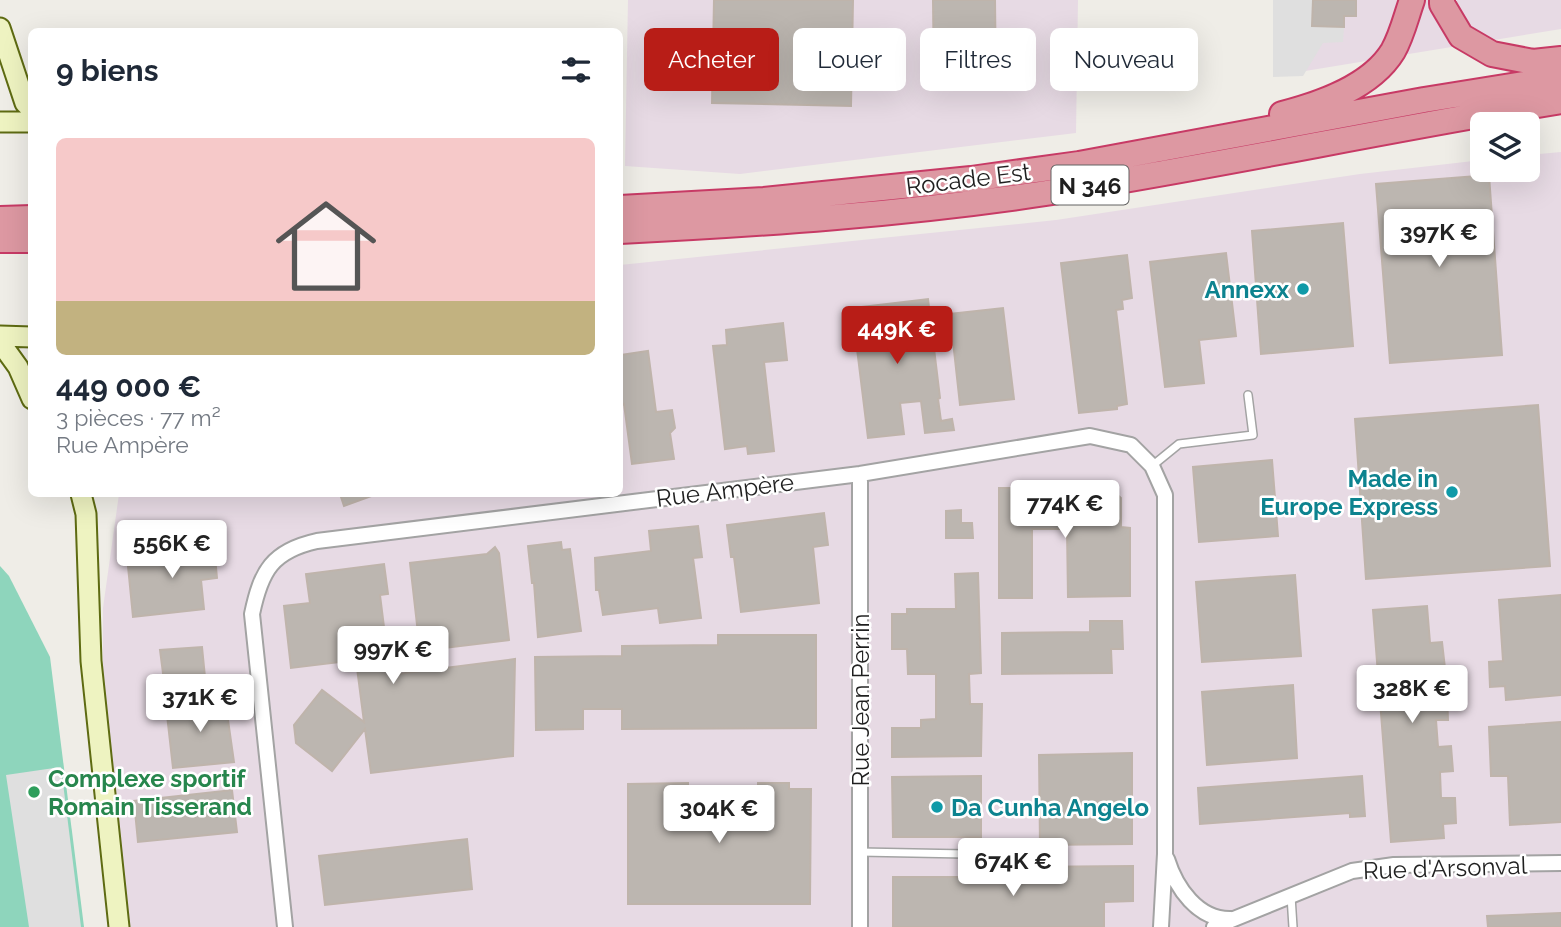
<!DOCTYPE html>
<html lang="fr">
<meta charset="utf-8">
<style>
:root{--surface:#fff;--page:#f2f2f3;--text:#1f2937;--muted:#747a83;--accent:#b81d17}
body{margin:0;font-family:Raleway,sans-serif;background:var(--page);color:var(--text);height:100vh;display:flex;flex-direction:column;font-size:26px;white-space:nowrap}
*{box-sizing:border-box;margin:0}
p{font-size:23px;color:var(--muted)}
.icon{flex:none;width:38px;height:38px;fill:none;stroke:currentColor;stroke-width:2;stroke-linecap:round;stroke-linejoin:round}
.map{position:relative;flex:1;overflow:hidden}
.details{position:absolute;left:28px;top:28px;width:595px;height:469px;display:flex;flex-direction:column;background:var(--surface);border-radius:10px;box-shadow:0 7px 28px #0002}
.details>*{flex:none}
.guide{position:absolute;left:644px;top:28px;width:665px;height:63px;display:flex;gap:14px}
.tools{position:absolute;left:1470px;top:112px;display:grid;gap:14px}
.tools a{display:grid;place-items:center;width:70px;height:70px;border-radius:10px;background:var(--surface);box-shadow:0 7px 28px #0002;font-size:35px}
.price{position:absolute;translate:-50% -60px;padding:0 16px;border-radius:7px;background:#fff;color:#222;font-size:23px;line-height:46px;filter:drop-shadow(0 2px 4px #0008)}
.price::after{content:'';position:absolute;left:50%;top:42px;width:21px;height:16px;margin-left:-10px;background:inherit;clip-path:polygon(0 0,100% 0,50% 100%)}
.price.current{background:var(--accent);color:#fff}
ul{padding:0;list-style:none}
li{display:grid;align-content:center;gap:14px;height:371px;padding:0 28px}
li span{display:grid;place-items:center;height:217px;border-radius:10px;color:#555}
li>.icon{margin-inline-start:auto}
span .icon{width:126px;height:126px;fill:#fffc;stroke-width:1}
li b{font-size:30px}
h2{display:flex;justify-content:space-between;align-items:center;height:84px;padding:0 28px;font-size:30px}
.chip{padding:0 24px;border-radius:10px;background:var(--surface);box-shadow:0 7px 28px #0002;font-size:24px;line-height:63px}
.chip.current{background:var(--accent);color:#fff}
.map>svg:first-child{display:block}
.industrial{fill:#e7dae4}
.pitch{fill:#8ed5bc}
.parking{fill:#dfdfdf}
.building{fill:#bcb6b0;stroke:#bfb4ab;stroke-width:2}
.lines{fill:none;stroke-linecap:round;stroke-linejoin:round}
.lane-casing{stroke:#a3a3a3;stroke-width:10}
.street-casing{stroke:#a3a3a3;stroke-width:18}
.secondary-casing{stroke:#5e6b12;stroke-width:23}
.highway-casing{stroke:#c73a65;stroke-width:28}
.lane{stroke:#fff;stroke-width:7}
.street{stroke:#fff;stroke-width:14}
.secondary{stroke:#eef3c1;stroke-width:19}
.highway{stroke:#dd98a2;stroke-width:24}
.culture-dot{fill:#0f9aa8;stroke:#fff;stroke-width:2.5}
.leisure-dot{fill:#2e9e5b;stroke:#fff;stroke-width:2.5}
.labels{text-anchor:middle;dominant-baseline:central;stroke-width:5;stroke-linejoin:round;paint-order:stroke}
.shield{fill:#fff;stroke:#626262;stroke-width:2}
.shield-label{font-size:23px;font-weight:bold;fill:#1f1f1f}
.street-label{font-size:24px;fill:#1f1f1f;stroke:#fff}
.culture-label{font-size:24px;font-weight:bold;fill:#0d838f;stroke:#fff;text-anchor:end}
.leisure-label{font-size:24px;font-weight:bold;fill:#27864d;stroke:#fff;text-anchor:start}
</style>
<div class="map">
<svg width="1561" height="927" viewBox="0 0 1561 927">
<rect width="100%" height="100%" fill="#efede7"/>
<path class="industrial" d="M628,0h450l-2,133 -336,41 -115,-8z
M1293,0h268v29l-268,44z
M1561,152v775h-1433l-25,-223v-96l16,-114h501v-229l436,-45 304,-46 122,-14v10h46v-15z"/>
<path class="pitch" d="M0,566l9,10 41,81 34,270h-84z"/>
<path class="parking" d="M1273,0h40v26l31,1 -1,15 -20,1 -20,33 -30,1z
M61,767l20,160h-52l-23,-152z"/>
<path class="building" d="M714,0h139l-2,106 -139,-3z
M933,0h62l1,85 -62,1z
M1313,0h43v16h-12v11l-32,-1z
M1489,175l13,180 -112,8 -14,-179z
M1343,223l10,123 -92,8 -9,-123z
M1226,253l10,83 -37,4 5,43 -39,4 -15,-125z
M1127,255l5,43 -10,2 1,9 -7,1 11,94 -10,2v3l-38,4 -18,-150z
M928,299l12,99 -2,1 3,22 11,-2 2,11 -29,3 -4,-32 -21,2 4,31 -36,4 -16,-130z
M1003,308l11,91 -54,6 -10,-91z
M783,323l4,37 -23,2 10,89 -26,3 -1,-8 -22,3 -12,-103 14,-1 -1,-15z
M648,351l8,61 16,-2 3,18 -5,5 4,26 -42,5 -8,-60 -4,1v-50z
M1538,405l12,161 -184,13 -11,-160z
M1272,460l6,76 -79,6 -6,-75z
M999,488h110l12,10v29l9,1v68l-62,1 -1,-68h-35v69h-33z
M340,494h34v1l-30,11z
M961,510v13h11l1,15h-27v-27z
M824,513l4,32 -15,2 6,56 -78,9 -7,-55h-3l-4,-32z
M698,526l4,31 -9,1 8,60 -41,5 -2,-15 -55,7 -4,-25h-3l-1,-32 56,-7 -2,-20z
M207,539l2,18h6l2,21 -16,2 3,29 -71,8 -5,-51 40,-5 -2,-18z
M561,542l1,8 8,-1 11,82 -43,6 -4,-54h-2l-4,-37z
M495,547l4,6 10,87 -89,11 -10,-88 77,-9z
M384,564l4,30 -8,1 10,80 125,-16 -2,97 -142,17 -6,-44 -33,42 -36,-28 -2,-18 28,-35 42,32 -8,-62 -65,8 -7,-62 26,-3 -4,-29z
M978,573l3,100 -12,1 1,30h12l-1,52 -89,1v-29h29v-8l15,-1v-45h-28l-1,-25h-15v-35h15v-5h49l-1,-35z
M1295,575l6,81 -99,6 -6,-80z
M1561,595v100l-55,5 -1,-14 -15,1 -1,-25 14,-1 -4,-61z
M1427,606l3,37 12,-1 3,26 -13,1 2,26 13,-1 1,26h-12l2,27 13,-1 2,25 -13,1 1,26h14l1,25 -13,1 1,14 -53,4 -18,-232z
M1090,621h32l1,28h-12l1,24 -110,1v-41l88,-1z
M718,635h98v93l-194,1v-20h-39v20l-47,1 -1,-73 87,-1v-10l96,-1z
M202,647l3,30 -41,4 -4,-31z
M1293,685l4,73 -90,7 -5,-73z
M225,699l9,63 -61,6 -7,-62z
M1561,722v100l-51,3 -2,-49h-17l-2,-49z
M1132,753v91l-92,1 -1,-90z
M981,776v61h-88l-1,-60z
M1362,776l3,40 -15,1v-4l-150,11 -2,-36z
M688,783v7h70v-7h31v6h22l-1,115h-182v-120z
M232,790l5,42 -99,10 -4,-41z
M467,839l5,50 -147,16 -6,-49z
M1133,866v35l-29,1v25h-211v-50h109v-10z
M1561,913v14h-73l-1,-11z"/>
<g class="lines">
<g class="lane-casing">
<path id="lane" d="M1152,466l27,-22 74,-9 -5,-40
M860,852l106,2
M1291,896l2,31"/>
</g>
<g class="street-casing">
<path id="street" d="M860,474v453
M1167,859c9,29 31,61 64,60
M285,927l-33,-313c9,-43 20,-63 65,-73l543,-67 230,-38 41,9 21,21 13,29v359l-4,73
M1214,927l138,-56 42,-6 167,-2"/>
</g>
<g class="secondary-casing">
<path id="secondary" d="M0,28l25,75 7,7
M0,122h32
M0,336l32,1
M0,342l18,25 14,32
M81,494l5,20 5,147 28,266"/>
</g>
<g class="highway-casing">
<path id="highway" d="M1442,0v4l19,32 31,18 41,8 28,-3
M1282,114c39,-10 89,-27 111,-63 9,-16 13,-34 19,-51
M620,208l144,-8 207,-21 108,-15 345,-64 137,-22
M0,219l32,-1
M620,231c142,-7 285,-17 426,-38 172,-27 343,-64 515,-92
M0,240h32"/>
</g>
<use href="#lane" class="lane"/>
<use href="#street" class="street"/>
<use href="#secondary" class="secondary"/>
<use href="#highway" class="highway"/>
</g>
<g class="culture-dot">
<circle cx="1303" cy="289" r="7"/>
<circle cx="1452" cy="492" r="7"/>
<circle cx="937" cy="807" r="7"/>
</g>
<circle class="leisure-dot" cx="34" cy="792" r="7"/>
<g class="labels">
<rect class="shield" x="1051.5" y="165.5" width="77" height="39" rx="5"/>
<g class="shield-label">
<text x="1090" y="185">N 346</text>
</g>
<g class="street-label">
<text transform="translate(968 179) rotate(-7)">Rocade Est</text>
<text transform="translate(725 490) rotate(-7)">Rue Ampère</text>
<text transform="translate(860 700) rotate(-90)">Rue Jean Perrin</text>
<text transform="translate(1445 868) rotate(-2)">Rue d'Arsonval</text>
</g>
<g class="culture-label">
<text x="1289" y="289">Annexx</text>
<text x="1438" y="478">Made in<tspan x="1438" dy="28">Europe Express</tspan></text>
<text x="951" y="807" text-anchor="start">Da Cunha Angelo</text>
</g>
<g class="leisure-label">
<text x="48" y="778">Complexe sportif<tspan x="48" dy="28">Romain Tisserand</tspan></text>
</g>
</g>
</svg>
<div class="tools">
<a><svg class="icon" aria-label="layers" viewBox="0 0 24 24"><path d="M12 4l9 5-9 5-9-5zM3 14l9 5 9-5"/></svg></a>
</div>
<b class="price" style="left:1439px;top:269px">397K €</b>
<b class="price current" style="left:897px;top:366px">449K €</b>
<b class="price" style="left:1065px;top:540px">774K €</b>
<b class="price" style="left:172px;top:580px">556K €</b>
<b class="price" style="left:393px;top:686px">997K €</b>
<b class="price" style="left:1412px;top:725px">328K €</b>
<b class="price" style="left:200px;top:734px">371K €</b>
<b class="price" style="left:719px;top:845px">304K €</b>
<b class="price" style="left:1013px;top:898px">674K €</b>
<div class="guide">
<a class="chip current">Acheter</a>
<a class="chip">Louer</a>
<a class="chip">Filtres</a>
<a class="chip">Nouveau</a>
</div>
<section class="details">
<h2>9 biens<svg class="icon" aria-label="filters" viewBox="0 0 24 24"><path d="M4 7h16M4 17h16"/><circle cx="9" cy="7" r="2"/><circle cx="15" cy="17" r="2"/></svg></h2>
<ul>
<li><span style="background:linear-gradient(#f6c9c9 75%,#c2b280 0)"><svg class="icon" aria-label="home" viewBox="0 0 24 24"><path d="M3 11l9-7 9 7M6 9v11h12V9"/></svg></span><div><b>449 000 €</b><p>3 pièces · 77 m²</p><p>Rue Ampère</p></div></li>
</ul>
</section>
</div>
